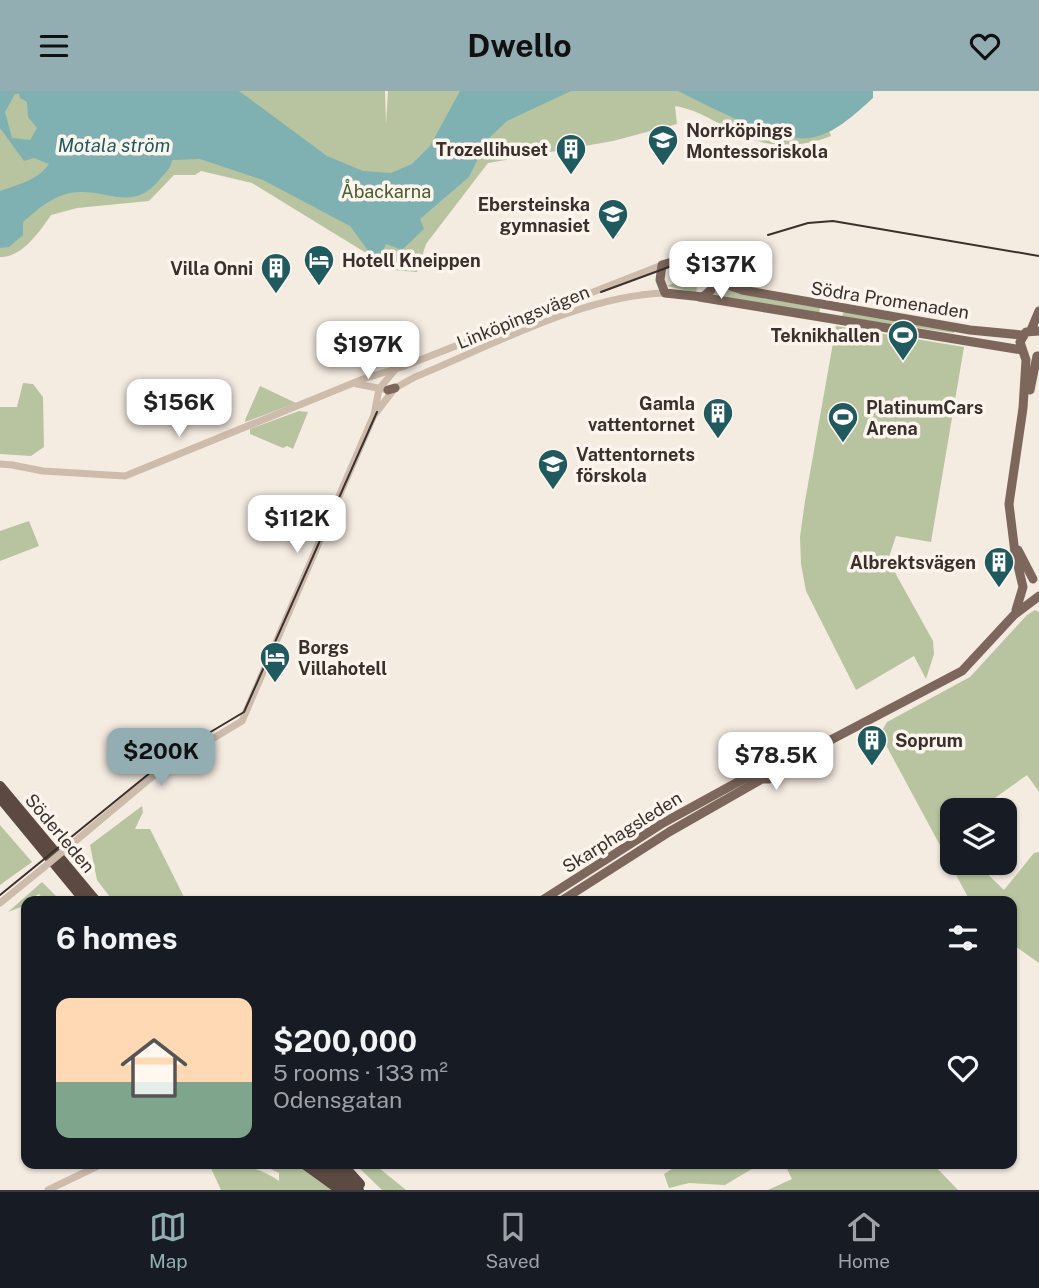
<!DOCTYPE html>
<meta charset="utf-8">
<style>
:root{--surface:#171b24;--page:#20242c;--text:#f1f3f6;--muted:#9ea1a6;--line:#363941;--accent:#92aeb2}
body{margin:0;font-family:"Public Sans",sans-serif;background:var(--page);color:var(--text);height:100vh;display:flex;flex-direction:column;font-size:26px;white-space:nowrap}
*{box-sizing:border-box;margin:0}
p{font-size:23px;color:var(--muted)}
.icon{flex:none;width:38px;height:38px;fill:none;stroke:currentColor;stroke-width:2;stroke-linecap:round;stroke-linejoin:round}
.map{position:relative;flex:1;overflow:hidden}
.details{position:absolute;left:21px;top:805px;width:996px;height:273px;display:flex;flex-direction:column;background:var(--surface);border-radius:14px;box-shadow:0 2px 5px #0004}
.details>*{flex:none}
.fabs{position:absolute;left:940px;top:707px;display:grid;gap:14px}
.fabs a{display:grid;place-items:center;width:77px;height:77px;border-radius:14px;background:var(--surface);box-shadow:0 2px 5px #0004;font-size:35px}
.price{position:absolute;translate:-50% -60px;padding:0 16px;border-radius:14px;background:#fff;color:#222;font-size:23px;line-height:46px;filter:drop-shadow(0 2px 4px #0008)}
.price::after{content:'';position:absolute;left:50%;top:42px;width:21px;height:16px;margin-left:-10px;background:inherit;clip-path:polygon(0 0,100% 0,50% 100%)}
.price.on{background:var(--accent);color:#111}
ul{padding:0;list-style:none}
li{display:flex;align-items:center;gap:21px;height:175px;padding:0 35px}
li span{display:grid;place-items:center;flex:none;width:196px;height:140px;border-radius:14px;color:#555}
li>.icon{margin-inline-start:auto}
span .icon{width:84px;height:84px;fill:#fffc;stroke-width:1}
li b{font-size:30px}
h2{display:flex;justify-content:space-between;align-items:center;height:84px;padding:0 35px;font-size:30px}
header{display:flex;justify-content:space-between;align-items:center;height:91px;padding:0 35px;background:var(--accent);color:#111;font-size:32px;font-weight:700}
.tabs{display:flex;justify-content:space-around;align-items:center;height:98px;border-top:2px solid var(--line);background:var(--surface);font-size:19px;color:var(--muted)}
.tabs a{display:grid;justify-items:center;gap:4px}
.tabs .on{color:var(--accent)}
.map>svg:first-child{display:block}
.green{fill:#b8c4a0}
.water{fill:#7fb0b2;fill-rule:evenodd}
.lines{fill:none;stroke-linecap:round;stroke-linejoin:round}
.minor{stroke:#cdbbac;stroke-width:7}
.major{stroke:#7d675c;stroke-width:9}
.highway{stroke:#5c4a42;stroke-width:10}
.tram{stroke:#3b302b;stroke-width:2}
.minor-bridge{stroke:#cdbbac;stroke-width:7}
.labels{text-anchor:middle;dominant-baseline:central;stroke-width:7;stroke-linejoin:round;paint-order:stroke}
.poi-label{font-size:18px;font-weight:bold;fill:#3b302b;stroke:#fbf5ee;text-anchor:start}
.park-label{font-size:18px;fill:#4a5a2e;stroke:#fbf5ee}
.street-label{font-size:18px;fill:#3b302b;stroke:#fbf5ee}
.water-label{font-size:19px;font-style:italic;fill:#1f5a5e;stroke:#fbf5ee}
</style>
<header><svg class="icon" aria-label="menu" viewBox="0 0 24 24"><path d="M4 6h16M4 12h16M4 18h16"/></svg>Dwello<svg class="icon" aria-label="heart" viewBox="0 0 24 24"><path d="M12 20l-8-8c-3-5 5-10 8-4 3-6 11-1 8 4z"/></svg></header>
<div class="map">
<svg width="1039" height="1099" viewBox="0 0 1039 1099">
<rect width="100%" height="100%" fill="#f4ebe1"/>
<path class="green" d="M0,0h385l1,33 2,-33h309l130,34 4,11c-24,10 -55,12 -80,3 -27,-10 -47,-28 -76,-33l2,18 -64,17 -125,22 -62,81 -9,28 -23,-2 -142,-87 -51,-12 -6,4h-21l-25,26 -72,7 -26,7c-11,16 -29,43 -51,42z
M703,179l2,2 -6,5 -3,16 -29,-7z
M716,190l20,12 84,15 -1,6 -108,-19z
M844,220l110,20v2l-112,-16z
M836,235l128,21 -33,195 -35,-6 -8,24 45,81 1,13 -8,25 -12,-23 -58,34 -50,-99 -5,-27 -1,-27 5,-36z
M23,292l10,1 10,13 1,50 -13,9 -31,-2v-47h17z
M260,295l36,17 -51,19v-2z
M299,320l9,1 -15,37 -6,-3 -4,2 -33,-14v-5z
M29,430l10,25 -39,15v-30z
M1035,519l4,2v180l-12,-17 -49,35h-26v53h24l28,27 30,-37 5,-1v111l-27,-19v-43l-43,-2 -89,-165 7,-12 83,-45 57,-62z
M142,715l1,6 -8,17h15l36,72h-73l-16,-21 -7,-35z
M0,734l32,37 -32,23z
M42,791l19,19h-16l-6,-7 -13,7v4l-18,7z
M209,1073c28,0 47,1 70,17v-8l-19,-9h38l35,26h-112z
M355,1073h19l32,26h-24z
M680,1073h80l-35,21 -36,-2 -20,5 -5,-14z
M795,1073h138l25,26h-190l24,-11 -5,-10z"/>
<path class="water" d="M0,0h239l88,65 36,15 28,2 21,-9 18,-18 30,-55h111l-64,30 -20,19 -18,37 -49,42 4,10 -22,21 -16,-6 -5,12 -12,-4 -19,-26 -87,-46 -63,-21 -28,1c-1,8 -6,12 -11,18 -27,34 -50,13 -81,14 -23,0 -41,16 -57,30v13l-14,12 -9,1v-57c17,-6 38,-11 49,-27l-15,-6 -10,3 -24,-33zM15,3h4l1,4 7,4 1,15 9,11 -7,12 -18,-2 -7,-26z
M678,0h195v7c-18,16 -38,36 -63,40 -34,5 -101,-32 -132,-47z"/>
<g class="lines">
<path class="minor" d="M357,293l26,5
M375,323l20,-26 20,-11c76,-31 169,-82 250,-84
M0,373l13,1
M12,374l31,6 82,5 238,-97 39,-12 260,-102
M67,757l92,-77 83,-50 132,-306 5,-26 15,-18
M0,812l43,-35
M48,1099l54,-26"/>
<path class="major" d="M714,185l-3,14 -8,7 -38,-4 -5,-13 2,-15c47,-16 42,14 80,25l228,40 52,5
M699,206l323,53
M1031,239l8,-19
M388,299l7,-2
M1030,299l7,-34
M1018,459l15,29
M1016,519l7,-23 -8,-34 -6,-49 14,-96 3,-48 -6,-18 6,-10 13,-1
M541,810l122,-78 95,-52 4,-6 22,-1
M561,810l108,-69 93,-53h7l16,-15 177,-93 52,-56 25,-19"/>
<path class="highway" d="M0,695l96,115
M0,707l85,103
M304,1073l36,26
M319,1073l29,26
M329,1073l30,26
M342,1073l18,20"/>
<path class="tram" d="M768,144l40,-12 25,-2 206,35
M601,201l87,-32
M0,804l172,-140 72,-43 133,-300"/>
<path class="minor-bridge" d="M43,777l24,-20"/>
</g>
<defs>
<g id="school-pin" transform="scale(1.575)"><path d="M0 17L-7.5 6A9.5 9.5 0 1 1 7.5 6Z" fill="#1f5a5e" stroke="#fbf5ee"/><path d="M0-5L7-2L0 1L-7-2ZM-4 1L0 2.5L4 1V4Q0 6-4 4Z" fill="#fff"/></g>
<g id="building-pin" transform="scale(1.575)"><path d="M0 17L-7.5 6A9.5 9.5 0 1 1 7.5 6Z" fill="#1f5a5e" stroke="#fbf5ee"/><path d="M-4-6H4V6H1V3H-1V6H-4ZM-2.5-4.3h1.7v1.8h-1.7ZM.8-4.3h1.7v1.8H.8ZM-2.5-1h1.7V.8h-1.7ZM.8-1h1.7V.8H.8Z" fill="#fff"/></g>
<g id="hotel-pin" transform="scale(1.575)"><path d="M0 17L-7.5 6A9.5 9.5 0 1 1 7.5 6Z" fill="#1f5a5e" stroke="#fbf5ee"/><path d="M-6-4.5h1.5V1H6V5H4.5V3h-9V5H-6ZM-4 0a1.8 1.8 0 1 1 3.6 0ZM.5 0V-2.5h3Q6-2.5 6 0Z" fill="#fff"/></g>
<g id="stadium-pin" transform="scale(1.575)"><path d="M0 17L-7.5 6A9.5 9.5 0 1 1 7.5 6Z" fill="#1f5a5e" stroke="#fbf5ee"/><path d="M0-5a6.5 5 0 1 0 0 10a6.5 5 0 1 0 0-10ZM-3.5-1.8h7v3.6h-7Z" fill="#fff"/></g>
</defs>
<g fill-rule="evenodd">
<use href="#school-pin" x="663" y="49"/>
<use href="#building-pin" x="571" y="58"/>
<use href="#school-pin" x="613" y="123"/>
<use href="#hotel-pin" x="319" y="169"/>
<use href="#building-pin" x="276" y="177"/>
<use href="#stadium-pin" x="903" y="244"/>
<use href="#building-pin" x="718" y="322"/>
<use href="#stadium-pin" x="843" y="326"/>
<use href="#school-pin" x="553" y="373"/>
<use href="#building-pin" x="999" y="471"/>
<use href="#hotel-pin" x="275" y="566"/>
<use href="#building-pin" x="872" y="649"/>
</g>
<g class="labels">
<g class="poi-label">
<text x="686" y="39">Norrköpings<tspan x="686" dy="21">Montessoriskola</tspan></text>
<text x="548" y="58" text-anchor="end">Trozellihuset</text>
<text x="590" y="113" text-anchor="end">Ebersteinska<tspan x="590" dy="21">gymnasiet</tspan></text>
<text x="342" y="169">Hotell Kneippen</text>
<text x="253" y="177" text-anchor="end">Villa Onni</text>
<text x="880" y="244" text-anchor="end">Teknikhallen</text>
<text x="695" y="312" text-anchor="end">Gamla<tspan x="695" dy="21">vattentornet</tspan></text>
<text x="866" y="316">PlatinumCars<tspan x="866" dy="21">Arena</tspan></text>
<text x="576" y="363">Vattentornets<tspan x="576" dy="21">förskola</tspan></text>
<text x="976" y="471" text-anchor="end">Albrektsvägen</text>
<text x="298" y="556">Borgs<tspan x="298" dy="21">Villahotell</tspan></text>
<text x="895" y="649">Soprum</text>
</g>
<g class="park-label">
<text x="386" y="100">Åbackarna</text>
</g>
<g class="street-label">
<text transform="translate(890 209) rotate(9)">Södra Promenaden</text>
<text transform="translate(523 226) rotate(-22)">Linköpingsvägen</text>
<text transform="translate(622 741) rotate(-32)">Skarphagsleden</text>
<text transform="translate(60 742) rotate(50)">Söderleden</text>
</g>
<g class="water-label">
<text x="114" y="54">Motala ström</text>
</g>
</g>
</svg>
<div class="fabs">
<a><svg class="icon" aria-label="layers" viewBox="0 0 24 24"><path d="M12 4l9 5-9 5-9-5zM3 14l9 5 9-5"/></svg></a>
</div>
<b class="price" style="left:721px;top:210px">$137K</b>
<b class="price" style="left:368px;top:290px">$197K</b>
<b class="price" style="left:179px;top:348px">$156K</b>
<b class="price" style="left:297px;top:464px">$112K</b>
<b class="price on" style="left:161px;top:697px">$200K</b>
<b class="price" style="left:776px;top:701px">$78.5K</b>
<section class="details">
<h2>6 homes<svg class="icon" aria-label="filters" viewBox="0 0 24 24"><path d="M4 7h16M4 17h16"/><circle cx="9" cy="7" r="2"/><circle cx="15" cy="17" r="2"/></svg></h2>
<ul>
<li><span style="background:linear-gradient(#ffd9b3 60%,#7fa58c 0)"><svg class="icon" aria-label="home" viewBox="0 0 24 24"><path d="M3 11l9-7 9 7M6 9v11h12V9"/></svg></span><div><b>$200,000</b><p>5 rooms · 133 m²</p><p>Odensgatan</p></div><svg class="icon" aria-label="heart" viewBox="0 0 24 24"><path d="M12 20l-8-8c-3-5 5-10 8-4 3-6 11-1 8 4z"/></svg></li>
</ul>
</section>
</div>
<nav class="tabs">
<a class="on"><svg class="icon" aria-label="map" viewBox="0 0 24 24"><path d="M3 6l6-2 6 2 6-2v14l-6 2-6-2-6 2zM9 4v14M15 6v14"/></svg>Map</a>
<a><svg class="icon" aria-label="saved" viewBox="0 0 24 24"><path d="M7 4h10v16l-5-4-5 4z"/></svg>Saved</a>
<a><svg class="icon" aria-label="home" viewBox="0 0 24 24"><path d="M3 11l9-7 9 7M6 9v11h12V9"/></svg>Home</a>
</nav>
